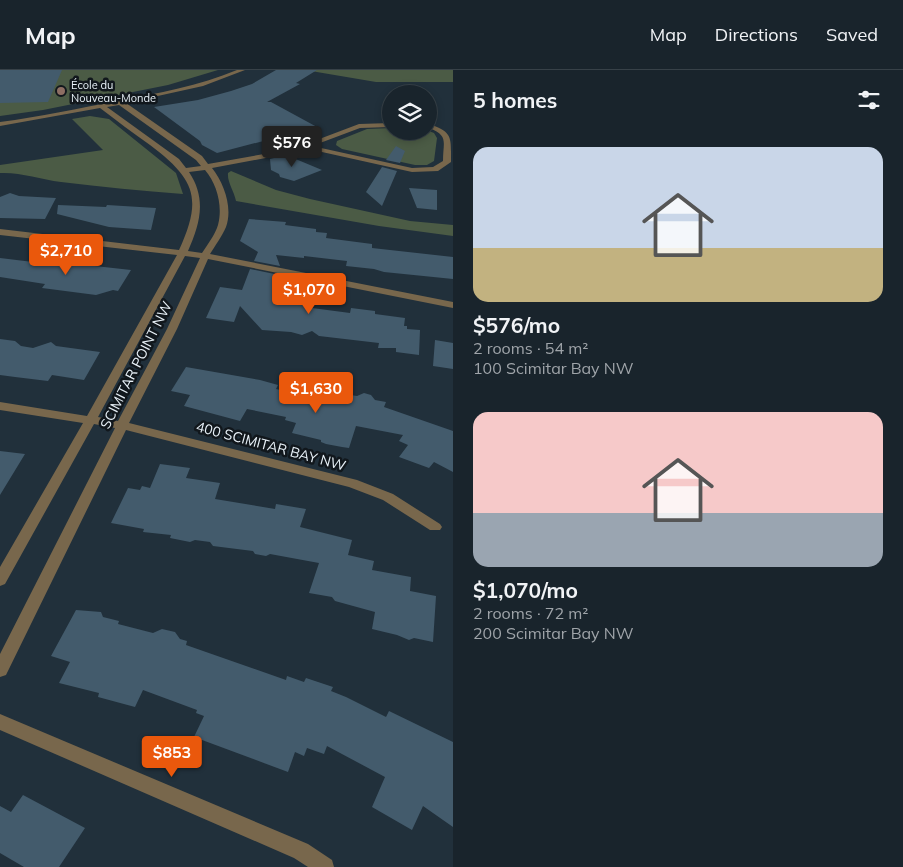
<!DOCTYPE html>
<meta charset="utf-8">
<style>
:root{--surface:#19242c;--page:#222c34;--text:#f1f3f6;--muted:#9fa4a9;--line:#374148;--accent:#ea580c}
body{margin:0;font-family:Mulish,sans-serif;background:var(--page);color:var(--text);height:100vh;display:flex;flex-direction:column;font-size:19px;white-space:nowrap}
*{box-sizing:border-box;margin:0}
p{font-size:16px;color:var(--muted)}
.icon{flex:none;width:28px;height:28px;fill:none;stroke:currentColor;stroke-width:2;stroke-linecap:round;stroke-linejoin:round}
.map{position:relative;flex:1;overflow:hidden}
.drawer{display:flex;flex-direction:column;background:var(--surface);width:450px}
.drawer>*{flex:none}
.controls{position:absolute;left:382px;top:15px;display:grid;gap:10px}
.controls a{display:grid;place-items:center;width:55px;height:55px;border-radius:50%;background:var(--surface);box-shadow:0 2px 8px #0003,0 0 0 1px var(--line);font-size:25px}
.price{position:absolute;translate:-50% -42px;padding:0 11px;border-radius:5px;background:var(--accent);color:#fff;font-size:16px;line-height:32px;filter:drop-shadow(0 1px 2px #0008)}
.price::after{content:'';position:absolute;left:50%;top:30px;width:15px;height:11px;margin-left:-8px;background:inherit;clip-path:polygon(0 0,100% 0,50% 100%)}
.price.on{background:#222;color:#fff}
ul{padding:0;list-style:none}
li{display:grid;align-content:center;gap:10px;height:265px;padding:0 20px}
li span{display:grid;place-items:center;height:155px;border-radius:15px;color:#555}
li>.icon{margin-inline-start:auto}
span .icon{width:90px;height:90px;fill:#fffc;stroke-width:1}
li b{font-size:21px}
h2{display:flex;justify-content:space-between;align-items:center;height:60px;padding:0 20px;font-size:21px}
header{display:flex;align-items:center;gap:30px;box-sizing:border-box;height:70px;padding:0 25px;background:var(--surface);border-bottom:1px solid var(--line)}
header strong{font-size:24px}
nav{display:flex;gap:28px;margin-inline-start:auto;font-size:18px}
main{display:flex;flex:1;min-height:0}
.map>svg:first-child{display:block}
.green{fill:#4b5b45}
.building{fill:#435b6c}
.lines{fill:none;stroke-linecap:round;stroke-linejoin:round}
.minor{fill:#78674c;fill-rule:evenodd}
.education-dot{fill:#8d6e63;stroke:#11171c;stroke-width:2}
.labels{text-anchor:middle;dominant-baseline:central;stroke-width:5;stroke-linejoin:round;paint-order:stroke}
.far-poi-label{font-size:11px;fill:#e8f1f8;stroke:#11171c;text-anchor:start}
.street-label{font-size:14px;fill:#e8f1f8;stroke:#11171c}
</style>
<header>
<strong>Map</strong>
<nav><a>Map</a><a>Directions</a><a>Saved</a></nav>
</header>
<main>
<div class="map">
<svg width="453" height="797" viewBox="0 0 453 797">
<rect width="100%" height="100%" fill="#21303b"/>
<path class="green" d="M0,0h218l-50,15 -125,25 -43,6z
M305,0h148v12h-77z
M90,46l19,3 67,54 7,21c-41,-3 -81,-7 -122,-12 -21,-3 -41,-10 -61,-9v-8l103,-15 -31,-31z
M391,58v3h38l5,2 3,5 -3,23 -7,4h-12l-73,-16 -6,-4 1,-4 30,-12z
M231,101l45,19 34,9 100,22 43,4v11l-74,-10 -143,-25c-2,-10 -9,-19 -8,-28z"/>
<path class="building" d="M0,0h62l-14,32 -48,1z
M276,0h41l-21,13 4,1 -33,18h4l46,25 -100,26 -15,-8 -2,-4 -46,-34 44,-7 33,-9 21,-7z
M396,76l9,5 -5,12 -14,-3z
M286,85l36,15 -28,11 -14,-4 -1,-3 -8,-4 -1,-11z
M382,97l15,4 -15,35 -16,-14z
M409,118l28,2v20l-20,-2z
M10,123l9,3 37,2 -11,21 -45,-1v-21z
M58,135l48,2 1,-2 49,3 -5,22 -42,-3 -52,-13z
M249,149l37,3 -1,3 31,4v3l11,1 -1,5 46,6v4l81,9v22l-69,-7 -10,-3 -28,-3 1,-5 -43,-5v2l-28,-3 4,11 -26,-5 4,-9 -18,-11z
M0,188l66,8 2,-3 63,7 -13,21 -5,-1 -17,5 -54,-7 3,-4 -45,-7z
M250,199l34,7 6,18 6,1 -2,9 19,2 -1,2 38,5 1,-5 24,3v3l30,4 -1,8h3v3l13,1 -1,25 -23,-3v-4h-18l1,-5 -60,-7 -7,-5 -10,4 -11,-3 -29,-2 -22,-24 -6,16 -28,-4 14,-31 22,3z
M0,269l15,2 6,5 12,2 18,-6 5,4 44,6 -16,28 -32,-5 -4,6 -33,-4 -15,-2z
M435,270l18,3v26l-20,-3z
M186,297l74,13 18,5 -2,4 64,14 4,-9 13,2 7,-3 7,2 4,5 11,2 -2,5 69,24v41l-19,-10 -5,6 -30,-11 9,-12 -9,-4 4,-6 -47,-9 -7,22 -7,-1 -16,-3 -5,-2v-2l-29,-7 4,-10 -11,-3 1,-3 -39,-8 -7,12 -56,-15 6,-11 -19,-4z
M0,381l25,3 -25,41z
M160,394l30,4 -4,10 34,5 -5,16 60,10 1,-5 30,5 -6,18 52,13 -4,15 26,6 -2,9 39,7 -1,14 26,5 -3,46 -19,-4 -5,2 -12,-5 -25,-6 3,-17 -40,-11 -3,-4 -23,-4 10,-30 -49,-9 -4,2 -11,-2 -2,-3 -40,-5 -3,-4 -15,-2 -5,2 -20,-4 1,-3 -28,-3 1,-3 -33,-6 17,-35 12,2 2,-4 8,2z
M76,540l25,2 2,5 16,4 -1,3 35,9 9,-4 13,3 5,7 7,2 -1,4 100,35 1,-4 17,6 2,-4 27,9 -2,4 15,6 40,20 3,-6 64,31v85l-30,-21 -11,24 -40,-23 13,-30 -58,-31 -3,8 -17,-6 -3,8 -9,-4 -7,20 -94,-35 10,-21 -8,-3 1,-3 -54,-20 -8,17 -37,-10 1,-4 -40,-10 11,-21 -19,-6z
M23,725l62,33 -26,39h-35l-24,-14v-47l11,6z"/>
<g class="lines">
<path class="minor" d="M237,0h8l-42,16 -77,17 76,53 6,8 67,-12 47,-14 37,-14 32,-1v4l-31,1 -48,18 100,22 21,-1 10,-6c0,-20 6,-25 -14,-33v-4c24,8 22,13 22,38l-13,9 -26,1 -108,-24 -28,8 -64,12c12,15 21,40 14,59 -4,9 -11,19 -16,27l243,48v6l-245,-49 -31,70 -48,94 228,57 36,14 47,30 2,3 -2,3h-10l-47,-30 -34,-13 -223,-57 -120,245 -6,2v-23l115,-226 -21,-4 -89,160 -5,2v-19l83,-144 -83,-13v-8l87,14 90,-161 -177,-20v-6l179,21c24,-52 16,-71 -29,-105 -17,-12 -33,-24 -50,-37l-100,18v-4c40,-5 79,-14 118,-21 40,-8 81,-15 119,-31zM119,35l77,55 5,6 -15,2 -7,-9 -72,-52zM205,100c12,14 18,36 13,55 -3,10 -11,20 -16,28l-14,-2c12,-27 19,-52 1,-79zM185,186l15,2 -33,71 -49,92 -20,-4z
M0,644l308,130 24,16 2,7h-26l-14,-9 -294,-128z"/>
</g>
<circle class="education-dot" cx="61" cy="21" r="5"/>
<g class="labels">
<g class="far-poi-label">
<text x="71" y="15">École du<tspan x="71" dy="13">Nouveau-Monde</tspan></text>
</g>
<g class="street-label">
<text transform="translate(136 295) rotate(-63)">SCIMITAR POINT NW</text>
<text transform="translate(271 376) rotate(15)">400 SCIMITAR BAY NW</text>
</g>
</g>
</svg>
<div class="controls">
<a><svg class="icon" aria-label="layers" viewBox="0 0 24 24"><path d="M12 4l9 5-9 5-9-5zM3 14l9 5 9-5"/></svg></a>
</div>
<b class="price on" style="left:292px;top:98px">$576</b>
<b class="price" style="left:66px;top:206px">$2,710</b>
<b class="price" style="left:309px;top:245px">$1,070</b>
<b class="price" style="left:316px;top:344px">$1,630</b>
<b class="price" style="left:172px;top:708px">$853</b>
</div>
<section class="drawer">
<h2>5 homes<svg class="icon" aria-label="filters" viewBox="0 0 24 24"><path d="M4 7h16M4 17h16"/><circle cx="9" cy="7" r="2"/><circle cx="15" cy="17" r="2"/></svg></h2>
<ul>
<li><span style="background:linear-gradient(#c9d6e8 65%,#c2b280 0)"><svg class="icon" aria-label="home" viewBox="0 0 24 24"><path d="M3 11l9-7 9 7M6 9v11h12V9"/></svg></span><div><b>$576/mo</b><p>2 rooms · 54 m²</p><p>100 Scimitar Bay NW</p></div></li>
<li><span style="background:linear-gradient(#f6c9c9 65%,#9aa5b1 0)"><svg class="icon" aria-label="home" viewBox="0 0 24 24"><path d="M3 11l9-7 9 7M6 9v11h12V9"/></svg></span><div><b>$1,070/mo</b><p>2 rooms · 72 m²</p><p>200 Scimitar Bay NW</p></div></li>
</ul>
</section>
</main>
